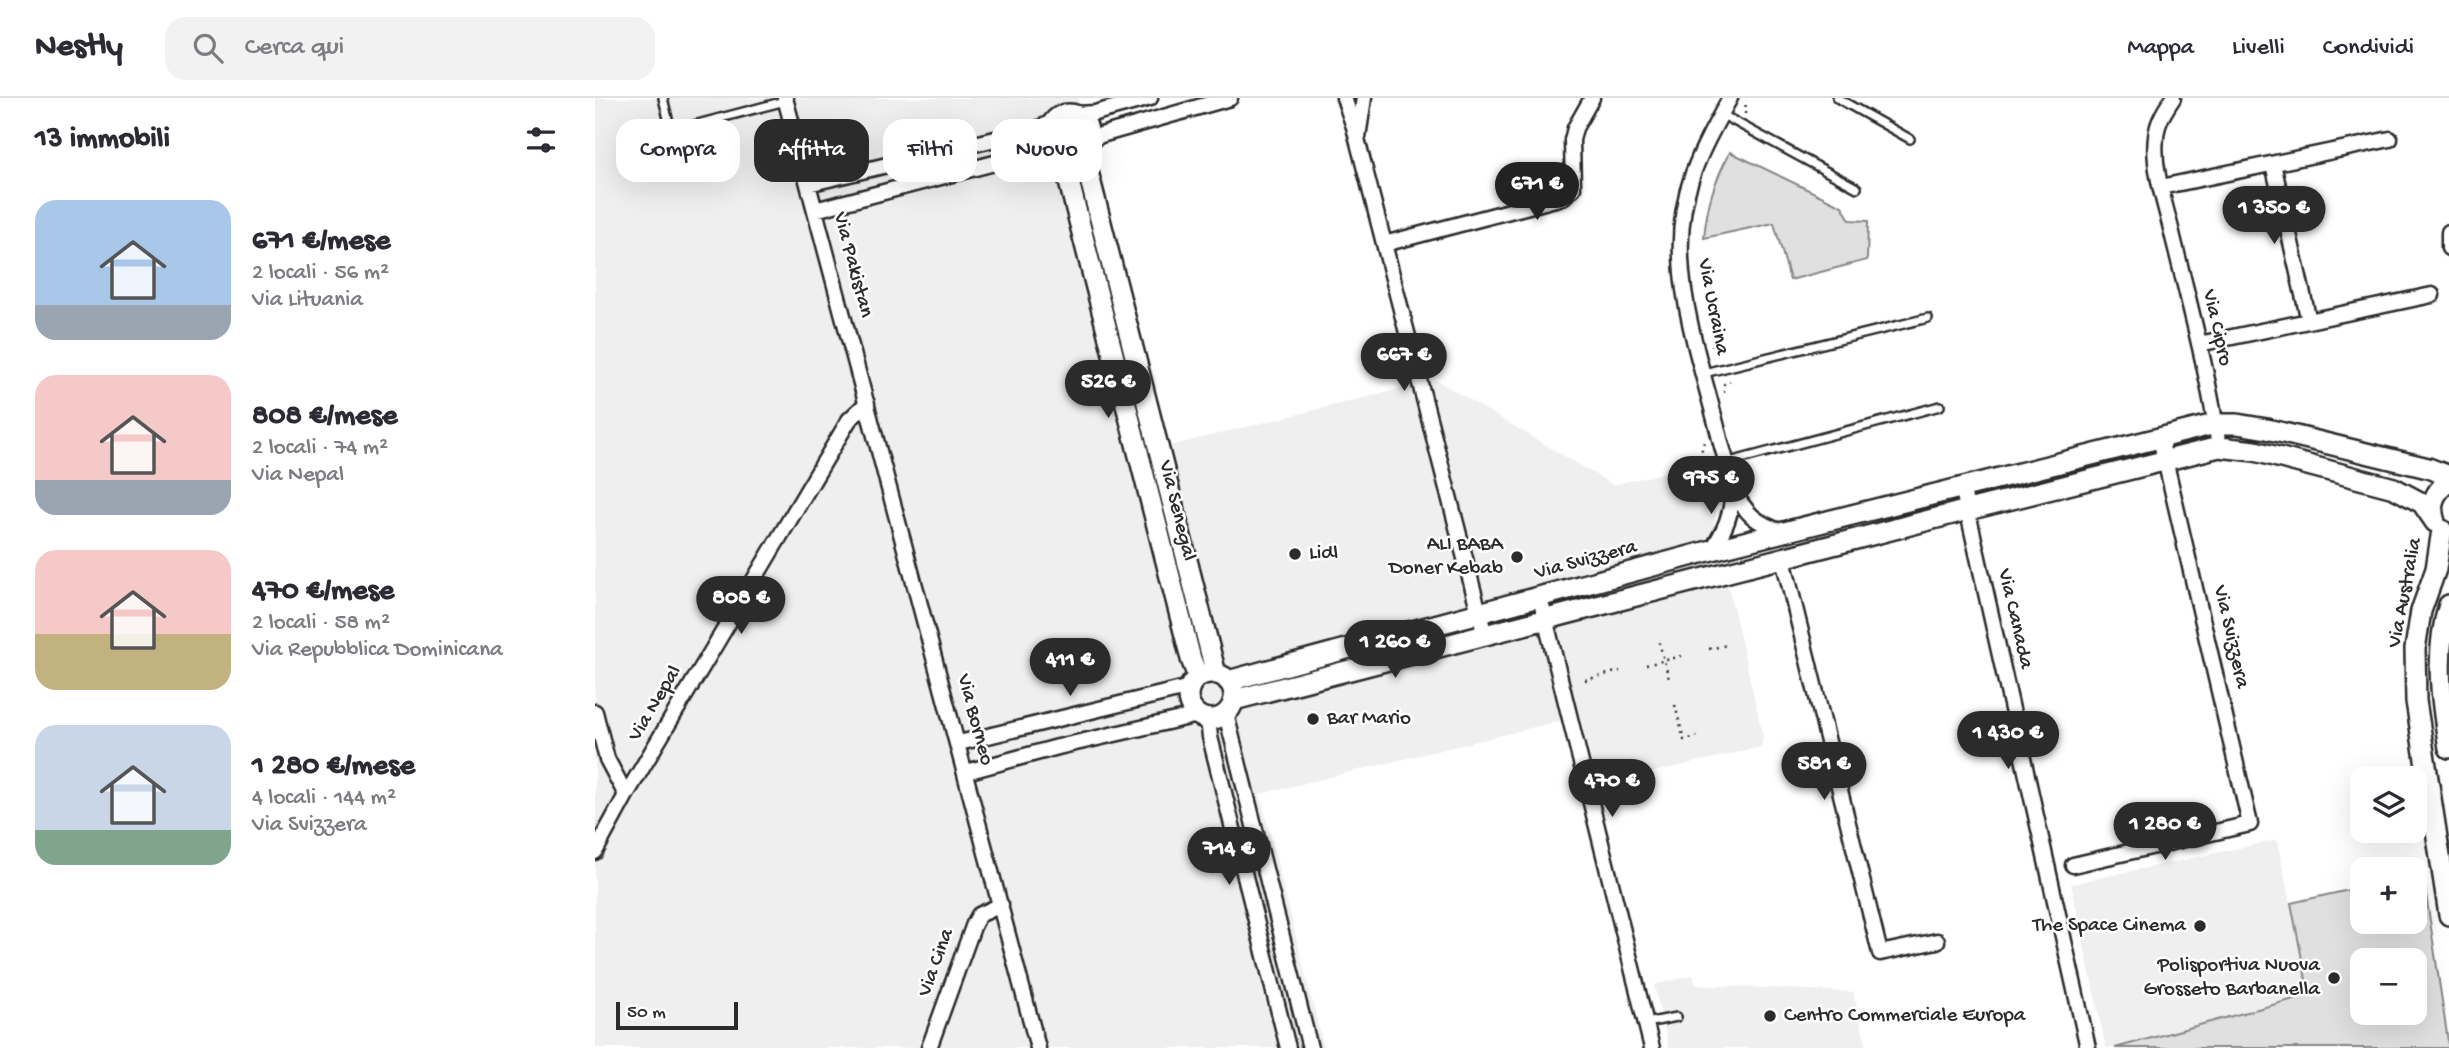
<!DOCTYPE html>
<html lang="it">
<meta charset="utf-8">
<style>
:root{--surface:#fff;--page:#f2f2f3;--text:#2b2b33;--muted:#7c7c81;--line:#e1e1e2;--accent:#2b2b2b}
body{margin:0;font-family:"Gochi Hand",sans-serif;background:var(--page);color:var(--text);height:100vh;display:flex;flex-direction:column;font-size:26px;white-space:nowrap}
*{box-sizing:border-box;margin:0}
p{font-size:23px;color:var(--muted)}
.icon{flex:none;width:38px;height:38px;fill:none;stroke:currentColor;stroke-width:2;stroke-linecap:round;stroke-linejoin:round}
.map{position:relative;flex:1;overflow:hidden}
.sheet{display:flex;flex-direction:column;background:var(--surface);width:595px}
.sheet>*{flex:none}
.banner{position:absolute;left:21px;top:21px;width:665px;height:63px;display:flex;gap:14px}
.tools{position:absolute;left:1755px;top:668px;display:grid;gap:14px}
.tools a{display:grid;place-items:center;width:77px;height:77px;border-radius:14px;background:var(--surface);box-shadow:0 7px 28px #0002;font-size:35px}
.scale{position:absolute;left:21px;bottom:18px;width:122px;box-sizing:border-box;padding-left:7px;border:4px solid #2b2b2b;border-top:0;font-size:19px;line-height:24px;white-space:nowrap;color:#2b2b2b;-webkit-text-stroke:5px #fff;paint-order:stroke}
.price{position:absolute;translate:-50% -60px;padding:0 16px;border-radius:24px;background:var(--accent);color:#fff;font-size:23px;line-height:46px;filter:drop-shadow(0 2px 4px #0008)}
.price::after{content:'';position:absolute;left:50%;top:42px;width:21px;height:16px;margin-left:-10px;background:inherit;clip-path:polygon(0 0,100% 0,50% 100%)}
.price.selected{background:#222;color:#fff}
ul{padding:0;list-style:none}
li{display:flex;align-items:center;gap:21px;height:175px;padding:0 35px}
li span{display:grid;place-items:center;flex:none;width:196px;height:140px;border-radius:21px;color:#555}
li>.icon{margin-inline-start:auto}
span .icon{width:84px;height:84px;fill:#fffc;stroke-width:1}
li b{font-size:30px}
h2{display:flex;justify-content:space-between;align-items:center;height:84px;padding:0 35px;font-size:30px}
.tag{padding:0 24px;border-radius:21px;background:var(--surface);box-shadow:0 7px 28px #0002;font-size:24px;line-height:63px}
.tag.selected{background:var(--accent);color:#fff}
header{display:flex;align-items:center;gap:42px;box-sizing:border-box;height:98px;padding:0 35px;background:var(--surface);border-bottom:2px solid var(--line)}
header strong{font-size:33px}
nav{display:flex;gap:38px;margin-inline-start:auto;font-size:24px}
.search{width:490px;height:63px;background:var(--page);display:flex;align-items:center;gap:18px;box-sizing:border-box;padding:0 24px;border-radius:21px;color:var(--muted);font-size:26px}
main{display:flex;flex:1;min-height:0}
.map>svg:first-child{display:block}
.built{fill:#efefef}
.green{fill:#e0e0e0;stroke:#868686;stroke-width:2;fill-rule:evenodd}
.lines{fill:none;stroke-linecap:round;stroke-linejoin:round}
.service-casing{stroke:#2b2b2b;stroke-width:12}
.minor-casing{stroke:#2b2b2b;stroke-width:19}
.secondary-casing{stroke:#2b2b2b;stroke-width:24}
.path{stroke:#2b2b2b;stroke-width:2.5;stroke-dasharray:2 5;stroke-linecap:butt}
.service{stroke:#fff;stroke-width:7}
.minor{stroke:#fff;stroke-width:14}
.secondary{stroke:#fff;stroke-width:19}
.poi-dot{fill:#2b2b2b;stroke:#fff;stroke-width:2.5}
.labels{text-anchor:middle;dominant-baseline:central;stroke-width:5;stroke-linejoin:round;paint-order:stroke}
.street-label{font-size:21px;fill:#2b2b2b;stroke:#fff}
.poi-label{font-size:21px;fill:#2b2b2b;stroke:#fff;text-anchor:end}
</style>
<header>
<strong>Nestly</strong>
<div class="search"><svg class="icon" aria-label="search" viewBox="0 0 24 24"><circle cx="10" cy="10" r="6"/><path d="M15 15l6 6"/></svg>Cerca qui</div>
<nav><a>Mappa</a><a>Livelli</a><a>Condividi</a></nav>
</header>
<main>
<section class="sheet">
<h2>13 immobili<svg class="icon" aria-label="filters" viewBox="0 0 24 24"><path d="M4 7h16M4 17h16"/><circle cx="9" cy="7" r="2"/><circle cx="15" cy="17" r="2"/></svg></h2>
<ul>
<li><span style="background:linear-gradient(#a9c7e8 75%,#9aa5b1 0)"><svg class="icon" aria-label="home" viewBox="0 0 24 24"><path d="M3 11l9-7 9 7M6 9v11h12V9"/></svg></span><div><b>671 €/mese</b><p>2 locali · 56 m²</p><p>Via Lituania</p></div></li>
<li><span style="background:linear-gradient(#f6c9c9 75%,#9aa5b1 0)"><svg class="icon" aria-label="home" viewBox="0 0 24 24"><path d="M3 11l9-7 9 7M6 9v11h12V9"/></svg></span><div><b>808 €/mese</b><p>2 locali · 74 m²</p><p>Via Nepal</p></div></li>
<li><span style="background:linear-gradient(#f6c9c9 60%,#c2b280 0)"><svg class="icon" aria-label="home" viewBox="0 0 24 24"><path d="M3 11l9-7 9 7M6 9v11h12V9"/></svg></span><div><b>470 €/mese</b><p>2 locali · 58 m²</p><p>Via Repubblica Dominicana</p></div></li>
<li><span style="background:linear-gradient(#c9d6e8 75%,#7fa58c 0)"><svg class="icon" aria-label="home" viewBox="0 0 24 24"><path d="M3 11l9-7 9 7M6 9v11h12V9"/></svg></span><div><b>1 280 €/mese</b><p>4 locali · 144 m²</p><p>Via Svizzera</p></div></li>
</ul>
</section>
<div class="map">
<svg width="1854" height="950" viewBox="0 0 1854 950">
<rect width="100%" height="100%" fill="#fff"/>
<filter id="ink" filterUnits="userSpaceOnUse"><feTurbulence type="fractalNoise" baseFrequency=".0143" numOctaves="2"/><feDisplacementMap in="SourceGraphic" scale="14" xChannelSelector="R" yChannelSelector="G"/><feConvolveMatrix kernelMatrix="1 2 1 2 8 2 1 2 1" color-interpolation-filters="sRGB"/></filter>
<g filter="url(#ink)">
<path class="built" d="M0,0h483l87,349 271,-67 177,105 91,-22 12,50 -2,12 49,211 -2,11 -163,38 -18,-69 -320,78 64,254h-729z
M1682,742l32,155 -194,53h-9l-35,-164z
M1098,877l3,10 157,7 14,56h-198l-15,-63z"/>
<path class="green" d="M1135,54l112,54 8,14 18,1 -1,39 -77,20 -16,-57 -70,15c3,-34 10,-56 26,-86z
M1828,776l26,174h-334l194,-53 -18,-92 71,-16 1,35h52v-47zM1768,863h52v52h-52z"/>
<g class="lines">
<g class="service-casing">
<path id="service" d="M68,0l8,33 114,-30
M1242,0l73,41
M1126,16l136,74
M1109,275l224,-55
M1131,365l214,-57
M1051,925l31,-6"/>
</g>
<g class="minor-casing">
<path id="minor" d="M190,0l253,950
M749,0l10,29 131,509
M1578,0c-8,12 -16,24 -17,39 -4,32 10,69 17,100 17,70 36,139 46,210
M481,16l19,-1 55,-15
M763,39l6,-39
M490,46l16,-9 129,-37
M1678,66l36,157
M213,86l229,-55 16,-7
M1566,89l229,-48
M220,112l210,-55 33,-6
M1854,134v16
M789,146l179,-47 10,-9 -1,-48 3,-12 17,-30
M1604,246l233,-49
M1367,388l126,562
M1137,391c15,25 22,33 50,43
M1117,452c12,-19 21,-37 20,-59 -1,-17 -8,-36 -12,-52 -14,-57 -37,-124 -39,-181 -3,-66 18,-104 49,-160
M1188,461l97,394 57,-12
M945,500l112,450
M0,614l12,47 19,36
M631,616l84,334
M613,621l2,18 78,311
M364,645l231,-56
M371,674l92,-25 140,-32
M0,754l31,-57 223,-375 18,-17
M1478,767l177,-41 -90,-386
M334,950l45,-124 5,-9 22,-10"/>
</g>
<g class="secondary-casing">
<path id="secondary" d="M455 35a19 19 0 1 1 38 0a19 19 0 1 1-38 0Z
M487,50l134,526
M469,54l3,22 124,485 7,18
M1840,424c-6,-18 -1,-30 14,-41
M1847,432l-6,39 -15,42 -6,38 1,52 33,214
M1854,507c-15,47 -8,95 0,143
M593 598a23 23 0 1 1 46 0a23 23 0 1 1-46 0Z
M633,583l484,-131 503,-126h22l30,5 161,39 21,8
M639,602l734,-190 251,-63 36,4 139,37 28,15 13,19"/>
</g>
<path class="path" d="M1150,16l1,-14
M1117,247l4,7 5,3
M1129,294v-8l6,-3
M1109,344l-7,25 8,26 10,8
M1064,544l10,37
M1114,551l18,-4
M1051,567l36,-9
M990,582l35,-9
M1080,607l9,35 13,-3"/>
<use href="#service" class="service"/>
<use href="#minor" class="minor"/>
<use href="#secondary" class="secondary"/>
</g>
</g>
<g class="poi-dot">
<circle cx="700" cy="456" r="7"/>
<circle cx="922" cy="459" r="7"/>
<circle cx="718" cy="621" r="7"/>
<circle cx="1605" cy="828" r="7"/>
<circle cx="1739" cy="880" r="7"/>
<circle cx="1175" cy="918" r="7"/>
</g>
<g class="labels">
<g class="street-label">
<text transform="translate(257 167) rotate(75)">Via Pakistan</text>
<text transform="translate(1117 209) rotate(79)">Via Ucraina</text>
<text transform="translate(1621 230) rotate(77)">Via Cipro</text>
<text transform="translate(581 413) rotate(76)">Via Senegal</text>
<text transform="translate(991 463) rotate(-15)">Via Svizzera</text>
<text transform="translate(1811 495) rotate(-79)">Via Australia</text>
<text transform="translate(1419 521) rotate(77)">Via Canada</text>
<text transform="translate(1635 539) rotate(77)">Via Svizzera</text>
<text transform="translate(61 606) rotate(-59)">Via Nepal</text>
<text transform="translate(379 622) rotate(75)">Via Borneo</text>
<text transform="translate(342 865) rotate(-70)">Via Cina</text>
</g>
<g class="poi-label">
<text x="908" y="447">ALI BABA<tspan x="908" dy="24">Doner Kebab</tspan></text>
<text x="714" y="456" text-anchor="start">Lidl</text>
<text x="732" y="621" text-anchor="start">Bar Mario</text>
<text x="1591" y="828">The Space Cinema</text>
<text x="1725" y="868">Polisportiva Nuova<tspan x="1725" dy="24">Grosseto Barbanella</tspan></text>
<text x="1189" y="918" text-anchor="start">Centro Commerciale Europa</text>
</g>
</g>
</svg>
<div class="tools">
<a><svg class="icon" aria-label="layers" viewBox="0 0 24 24"><path d="M12 4l9 5-9 5-9-5zM3 14l9 5 9-5"/></svg></a>
<a>+</a>
<a>−</a>
</div>
<div class="scale">50 m</div>
<b class="price selected" style="left:942px;top:124px">671 €</b>
<b class="price" style="left:1679px;top:148px">1 350 €</b>
<b class="price" style="left:809px;top:295px">667 €</b>
<b class="price" style="left:513px;top:322px">526 €</b>
<b class="price" style="left:1116px;top:418px">975 €</b>
<b class="price" style="left:146px;top:538px">808 €</b>
<b class="price" style="left:800px;top:582px">1 260 €</b>
<b class="price" style="left:475px;top:600px">411 €</b>
<b class="price" style="left:1413px;top:673px">1 430 €</b>
<b class="price" style="left:1229px;top:704px">581 €</b>
<b class="price" style="left:1017px;top:721px">470 €</b>
<b class="price" style="left:1570px;top:764px">1 280 €</b>
<b class="price" style="left:634px;top:789px">714 €</b>
<div class="banner">
<a class="tag">Compra</a>
<a class="tag selected">Affitta</a>
<a class="tag">Filtri</a>
<a class="tag">Nuovo</a>
</div>
</div>
</main>
